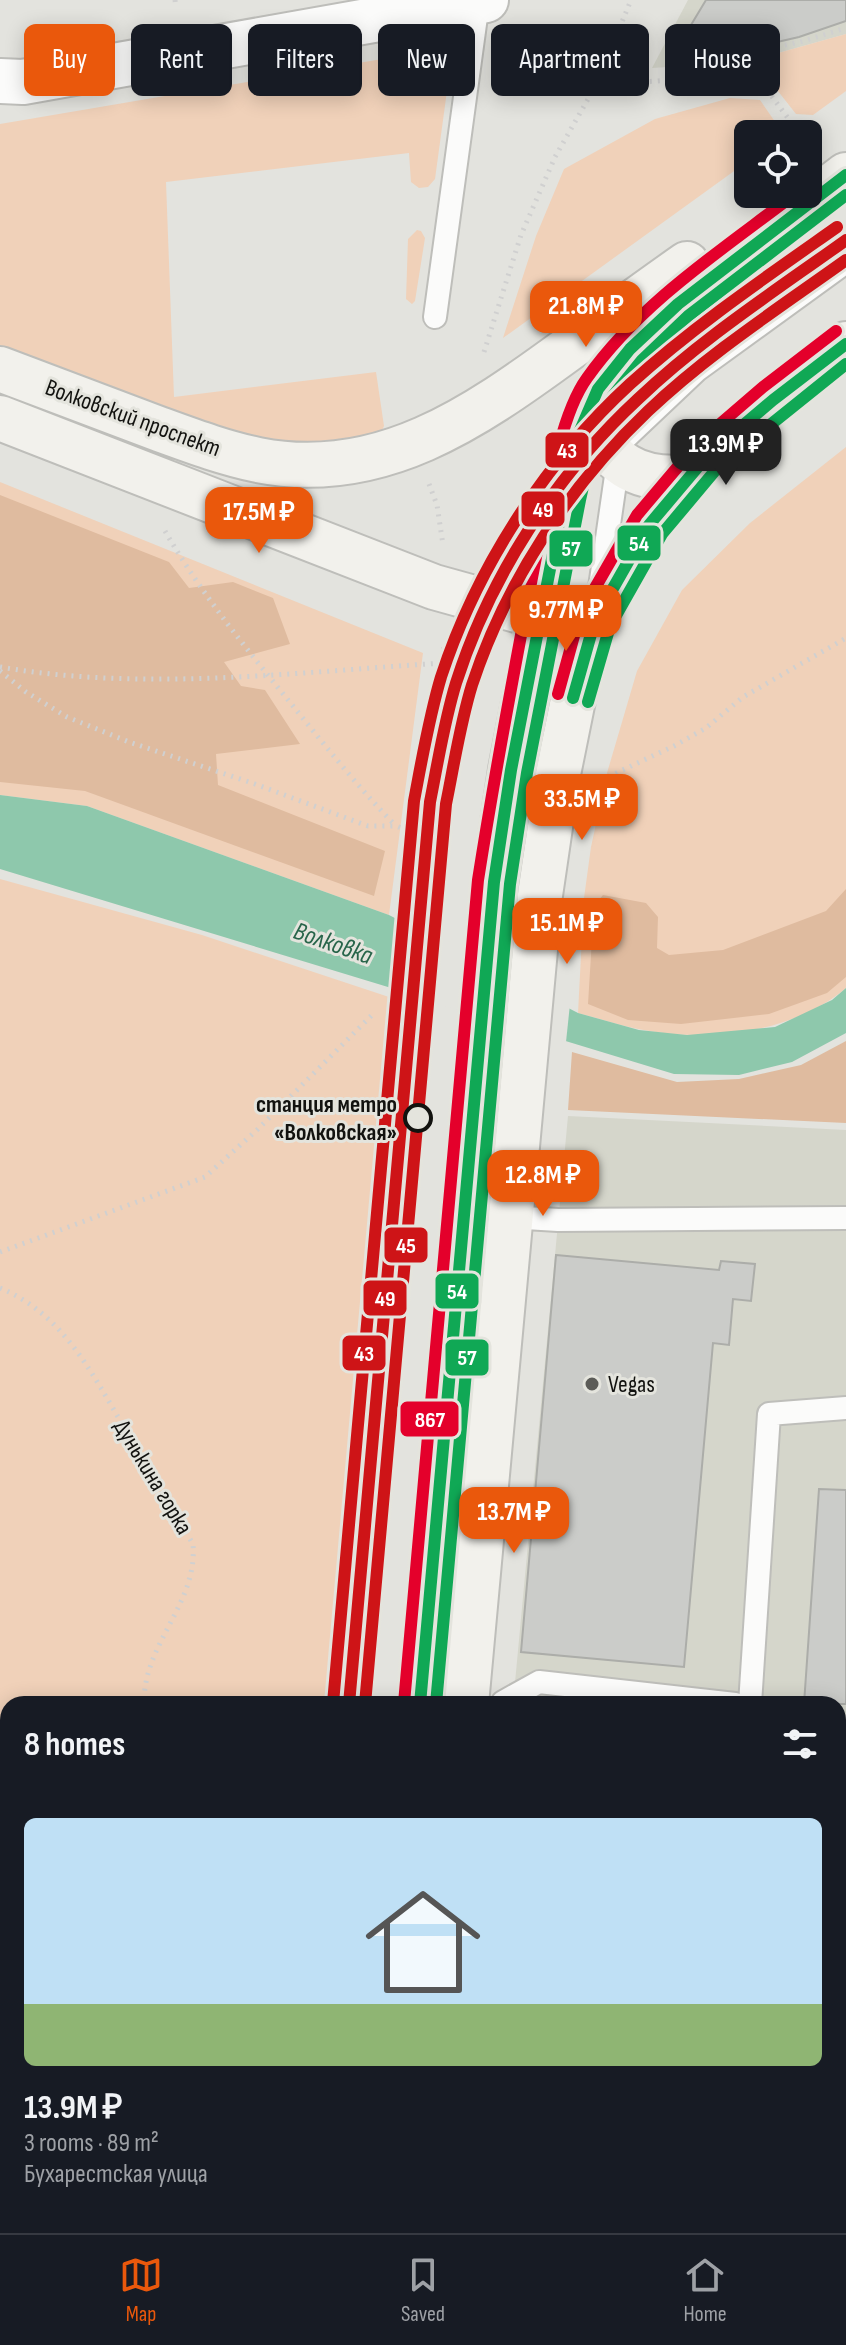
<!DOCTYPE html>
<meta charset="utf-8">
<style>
:root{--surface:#171b24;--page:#20242c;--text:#f1f3f6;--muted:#9ea1a6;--line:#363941;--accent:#ea580c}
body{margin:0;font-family:"Sofia Sans Condensed",sans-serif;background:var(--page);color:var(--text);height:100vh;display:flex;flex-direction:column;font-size:30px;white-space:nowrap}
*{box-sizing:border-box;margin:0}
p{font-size:26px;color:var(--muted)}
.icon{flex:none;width:44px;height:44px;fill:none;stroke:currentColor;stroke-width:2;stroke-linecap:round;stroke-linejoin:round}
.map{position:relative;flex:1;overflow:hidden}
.sheet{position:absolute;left:0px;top:1696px;width:846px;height:538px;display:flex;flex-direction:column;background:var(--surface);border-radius:24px 24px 0 0;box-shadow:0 4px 20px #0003}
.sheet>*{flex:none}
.banner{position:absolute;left:24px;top:24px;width:798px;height:72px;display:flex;gap:16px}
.controls{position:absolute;left:734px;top:120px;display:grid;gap:16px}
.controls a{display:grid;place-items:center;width:88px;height:88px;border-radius:12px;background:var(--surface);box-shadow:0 4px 20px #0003;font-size:40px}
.price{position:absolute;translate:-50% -68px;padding:0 18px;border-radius:16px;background:var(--accent);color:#fff;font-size:26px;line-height:52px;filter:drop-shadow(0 2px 4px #0008)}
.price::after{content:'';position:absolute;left:50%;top:48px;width:24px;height:18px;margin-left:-12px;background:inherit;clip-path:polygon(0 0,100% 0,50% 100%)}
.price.current{background:#222;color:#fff}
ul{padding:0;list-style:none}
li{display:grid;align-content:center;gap:16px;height:424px;padding:0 24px}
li+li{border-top:2px solid var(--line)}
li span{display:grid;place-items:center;height:248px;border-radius:12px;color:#555}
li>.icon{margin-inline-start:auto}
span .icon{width:144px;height:144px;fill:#fffc;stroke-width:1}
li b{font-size:34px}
h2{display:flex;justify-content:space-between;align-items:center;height:96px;padding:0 24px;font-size:34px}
.pill{padding:0 28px;border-radius:12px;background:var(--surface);box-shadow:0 4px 20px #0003;font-size:28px;line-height:72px}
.pill.current{background:var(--accent);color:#fff}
.tab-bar{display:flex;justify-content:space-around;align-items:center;height:112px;border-top:2px solid var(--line);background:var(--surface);font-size:22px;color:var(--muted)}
.tab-bar a{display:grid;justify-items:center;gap:4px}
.tab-bar .current{color:var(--accent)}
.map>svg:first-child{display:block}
.built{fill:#d5d6cb}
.green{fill:#f0d1b9}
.forest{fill:#dfbb9f}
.water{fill:#8ec8ac}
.pier{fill:#e3e3de}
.building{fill:#cbccc9;stroke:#acada9;stroke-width:2}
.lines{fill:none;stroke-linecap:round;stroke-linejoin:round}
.lane-casing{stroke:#bebeba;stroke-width:26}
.street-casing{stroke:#bebeba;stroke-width:48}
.secondary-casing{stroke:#bebeba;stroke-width:48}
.path{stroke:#d0d0d0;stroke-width:5;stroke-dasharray:2 6;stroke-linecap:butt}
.lane{stroke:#fbfbfa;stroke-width:22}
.street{stroke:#fbfbfa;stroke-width:44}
.secondary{stroke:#f2f1ec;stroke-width:44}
.bus-1-casing{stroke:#e4e4dd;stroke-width:18}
.bus-2-casing{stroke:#e4e4dd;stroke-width:18}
.bus-3-casing{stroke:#e4e4dd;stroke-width:18}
.bus-1{stroke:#10a855;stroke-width:12}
.bus-2{stroke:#10a855;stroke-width:12}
.bus-3{stroke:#e4002b;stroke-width:12}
.tram-1-casing{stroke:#e4e4dd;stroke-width:18}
.tram-2-casing{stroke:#e4e4dd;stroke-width:18}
.tram-3-casing{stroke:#e4e4dd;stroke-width:18}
.tram-1{stroke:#ce1417;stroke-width:12}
.tram-2{stroke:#ce1417;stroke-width:12}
.tram-3{stroke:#ce1417;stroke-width:12}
.stop-dot{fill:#e4e4dd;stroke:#12120f;stroke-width:4}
.poi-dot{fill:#5b5b57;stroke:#e4e4dd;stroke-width:3}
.labels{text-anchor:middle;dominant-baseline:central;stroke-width:6;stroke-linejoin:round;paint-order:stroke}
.street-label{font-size:24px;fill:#12120f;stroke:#e4e4dd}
.stop-label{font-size:24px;font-weight:bold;fill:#12120f;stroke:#e4e4dd;text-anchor:end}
.poi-label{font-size:24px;fill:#12120f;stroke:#e4e4dd;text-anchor:start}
.water-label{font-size:26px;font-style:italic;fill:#28654a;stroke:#e4e4dd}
.line-badge{stroke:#e4e4dd;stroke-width:3}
.badge-label{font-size:22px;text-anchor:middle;font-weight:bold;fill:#fff}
</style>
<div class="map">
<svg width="846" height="2233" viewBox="0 0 846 2233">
<rect width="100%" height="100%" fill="#e3e3de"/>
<path class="built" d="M688,0h158v34l-82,23 -33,6 -79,5z
M568,1116l278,14v1103h-382v-7h374v-522h-325z"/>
<path class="green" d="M846,34v57l-33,24 -17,-1 -22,-28 -10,-29z
M441,49l8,27 -14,103 -7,8 -9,1 -8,-6 -2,-29 -243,29 8,215 202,-25 8,54 -4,9 -67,10 -65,-7 -248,-86v-228z
M730,98l30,2 18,26v8h-30v27l-245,177 33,-102 28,-67 91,-50z
M417,230l4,1 4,7 -10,63 -3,3 -6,-5 2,-60z
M846,447v541c-54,46 -140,55 -208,41 -20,-4 -40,-11 -60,-16l6,-115 7,-51 16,-74 30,-102 45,-81 68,-67z
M0,482l423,171 -34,262 -302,-109 -87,-11z
M0,879l202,56 187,62 -64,707h-317v522h270v7h-278z"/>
<path class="forest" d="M0,495l169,67 20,26 44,-6 40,16 17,46 -66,18 17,24 24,4 35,54 -84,10 2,31 167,66 -11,45 -289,-105 -85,-9z
M846,889v88l-19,16 -58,21 -88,10 -53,-4 -40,-16 6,-98 9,-11 43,8 12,14 -1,31 12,7 54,-5 103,-39z
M846,1041v82l-278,-13 4,-58 105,30 62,-3 62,-14z"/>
<path class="water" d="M0,795l87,11 302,109 189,98 61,17 48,5 88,-8 57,-27 14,-12v45l-54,29 -53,13 -65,-1 -674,-205z"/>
<path class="pier" d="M400,916l170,88 -4,38 -173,-51z"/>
<path class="building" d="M706,0h140v21l-47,16 -61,14 -65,4z
M556,1255l163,15 2,-9 34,3 -4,37 -18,-2 -4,46 -16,-2 -29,324 -163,-15z
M819,1489l27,1v214h-42z"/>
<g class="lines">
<g class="lane-casing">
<path id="lane" d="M435,317l43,-315
M605,457l92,-87 149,-108
M600,587l19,-132
M509,1217l49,3 288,-2
M503,1702l36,-20 196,22
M750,1704l19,-290 77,-6
M838,1748l8,2
M838,1859l8,1
M695,2233v-7"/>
</g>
<g class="street-casing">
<path id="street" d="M0,81l23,1 463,-82"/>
</g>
<g class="secondary-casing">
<path id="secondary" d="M0,369c53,20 106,40 159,60 33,12 65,24 99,31 122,24 217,-43 310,-111 40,-28 79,-57 119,-85
M587,415c22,49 49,67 102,62
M0,418l434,169 108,30 30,2
M420,1704l74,-822 17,-112 53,-273 15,-64 19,-44 32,-40 48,-45 168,-129
M466,1704l74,-809 17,-116 19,-94 19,-65 54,-95 59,-70 65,-55 73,-56
M371,2233l1,-7
M420,2233v-7"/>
</g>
<path class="path" d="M175,0l1,8
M689,79l17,-15 10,-5 84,-17 46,-14
M498,82l98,3 138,-9 33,14 33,44
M484,352l37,-117 34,-78 41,-72 35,-85
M429,484l8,21 6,40
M165,531c34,59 76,111 119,164 36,44 71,89 111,130
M0,667c146,25 296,5 443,-4
M0,671l26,21 41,25 62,25 126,42 113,42h28l19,7
M601,780l73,-34 32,-18 37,-31 103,-59
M0,1252l205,-75 53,-48 117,-117
M0,1288c63,26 91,84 124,139 23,39 46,78 69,117 5,60 -50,99 -49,160
M360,1420l63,-667 20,-90 1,-19
M136,1704l8,-5
M0,1798l8,-6
M0,2034l8,-3"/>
<use href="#lane" class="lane"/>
<use href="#street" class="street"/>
<use href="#secondary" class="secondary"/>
<g class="bus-1-casing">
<path id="bus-1" d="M573,698l22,-78 54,-95 59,-70 65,-55 73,-56
M420,1704l74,-822 17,-112 53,-273 15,-64 19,-44 32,-40 48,-45 168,-129"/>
</g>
<g class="bus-2-casing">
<path id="bus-2" d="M588,702l22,-76 52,-92 57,-68 127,-102
M436,1704l74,-820 17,-111 53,-273 14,-62 18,-41 30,-37 46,-44 158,-121"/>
</g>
<g class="bus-3-casing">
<path id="bus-3" d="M558,694l22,-80 57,-99 61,-72 65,-56 73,-56
M404,1703l74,-823c17,-108 37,-215 58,-323 10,-49 22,-139 51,-179 54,-76 135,-128 208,-184"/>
</g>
<use href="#bus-1" class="bus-1"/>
<use href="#bus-2" class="bus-2"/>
<use href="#bus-3" class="bus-3"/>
<g class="tram-1-casing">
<path id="tram-1" d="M349,1704l81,-902c8,-40 14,-80 26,-119 34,-107 100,-208 182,-284 63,-60 137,-108 208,-159"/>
</g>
<g class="tram-2-casing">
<path id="tram-2" d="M365,1704l81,-900c8,-39 14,-80 26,-119 34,-103 97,-199 176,-274 60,-57 131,-103 198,-151"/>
</g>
<g class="tram-3-casing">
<path id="tram-3" d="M333,1703l81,-902c8,-42 15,-84 27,-124 36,-110 104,-215 189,-293 64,-58 136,-107 207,-157"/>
</g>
<use href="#tram-1" class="tram-1"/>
<use href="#tram-2" class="tram-2"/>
<use href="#tram-3" class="tram-3"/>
</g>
<circle class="stop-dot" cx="418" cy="1118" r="13"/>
<circle class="poi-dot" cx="592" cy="1384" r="8"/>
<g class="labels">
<g class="street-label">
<text transform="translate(133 418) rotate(20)">Волковский проспект</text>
<text transform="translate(153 1477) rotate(59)">Дунькина горка</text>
</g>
<g class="stop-label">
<text x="397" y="1104">станция метро<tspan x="397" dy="28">«Волковская»</tspan></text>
</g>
<g class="poi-label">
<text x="608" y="1384">Vegas</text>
</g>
<g class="water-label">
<text transform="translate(333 944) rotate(19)">Волковка</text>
</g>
</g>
<g class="line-badge">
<rect x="544" y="431" width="46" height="38" rx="8" fill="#ce1417"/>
<rect x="520" y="490" width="46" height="38" rx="8" fill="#ce1417"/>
<rect x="616" y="524" width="46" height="38" rx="8" fill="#10a855"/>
<rect x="548" y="529" width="46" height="39" rx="8" fill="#10a855"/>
<rect x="383" y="1226" width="46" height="38" rx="8" fill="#ce1417"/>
<rect x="434" y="1272" width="46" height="38" rx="8" fill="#10a855"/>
<rect x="362" y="1279" width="46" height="38" rx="8" fill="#ce1417"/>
<rect x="341" y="1334" width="46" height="38" rx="8" fill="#ce1417"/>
<rect x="444" y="1338" width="46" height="39" rx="8" fill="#10a855"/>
<rect x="399" y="1400" width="61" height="38" rx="8" fill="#e4002b"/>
</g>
<g class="badge-label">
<text x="567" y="458">43</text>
<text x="543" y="517">49</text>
<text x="639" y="551">54</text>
<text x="571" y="556">57</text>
<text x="406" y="1253">45</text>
<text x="457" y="1299">54</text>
<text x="385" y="1306">49</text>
<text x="364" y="1361">43</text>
<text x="467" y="1365">57</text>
<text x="430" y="1427">867</text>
</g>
</svg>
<div class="controls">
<a><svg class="icon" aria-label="locate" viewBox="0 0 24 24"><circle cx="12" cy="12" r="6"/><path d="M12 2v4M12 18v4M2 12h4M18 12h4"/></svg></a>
</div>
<b class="price" style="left:586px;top:349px">21.8M ₽</b>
<b class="price current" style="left:726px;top:487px">13.9M ₽</b>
<b class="price" style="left:259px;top:555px">17.5M ₽</b>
<b class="price" style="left:566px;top:653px">9.77M ₽</b>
<b class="price" style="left:582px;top:842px">33.5M ₽</b>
<b class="price" style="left:567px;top:966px">15.1M ₽</b>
<b class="price" style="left:543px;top:1218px">12.8M ₽</b>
<b class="price" style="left:514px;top:1555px">13.7M ₽</b>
<div class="banner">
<a class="pill current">Buy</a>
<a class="pill">Rent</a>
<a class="pill">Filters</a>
<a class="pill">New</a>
<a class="pill">Apartment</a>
<a class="pill">House</a>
</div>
<section class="sheet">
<h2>8 homes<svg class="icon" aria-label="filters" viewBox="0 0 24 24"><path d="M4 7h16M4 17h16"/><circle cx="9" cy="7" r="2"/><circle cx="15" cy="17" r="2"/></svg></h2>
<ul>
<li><span style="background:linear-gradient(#bfe0f5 75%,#8fb573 0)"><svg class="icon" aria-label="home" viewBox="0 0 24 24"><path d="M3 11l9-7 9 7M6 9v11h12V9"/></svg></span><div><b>13.9M ₽</b><p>3 rooms · 89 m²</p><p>Бухарестская улица</p></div></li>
</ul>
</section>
</div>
<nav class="tab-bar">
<a class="current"><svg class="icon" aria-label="map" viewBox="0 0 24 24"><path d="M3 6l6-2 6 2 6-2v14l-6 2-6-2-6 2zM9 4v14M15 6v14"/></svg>Map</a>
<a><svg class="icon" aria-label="saved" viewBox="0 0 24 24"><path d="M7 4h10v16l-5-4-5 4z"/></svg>Saved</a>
<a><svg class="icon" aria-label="home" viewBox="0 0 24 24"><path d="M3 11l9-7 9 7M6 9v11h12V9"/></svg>Home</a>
</nav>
